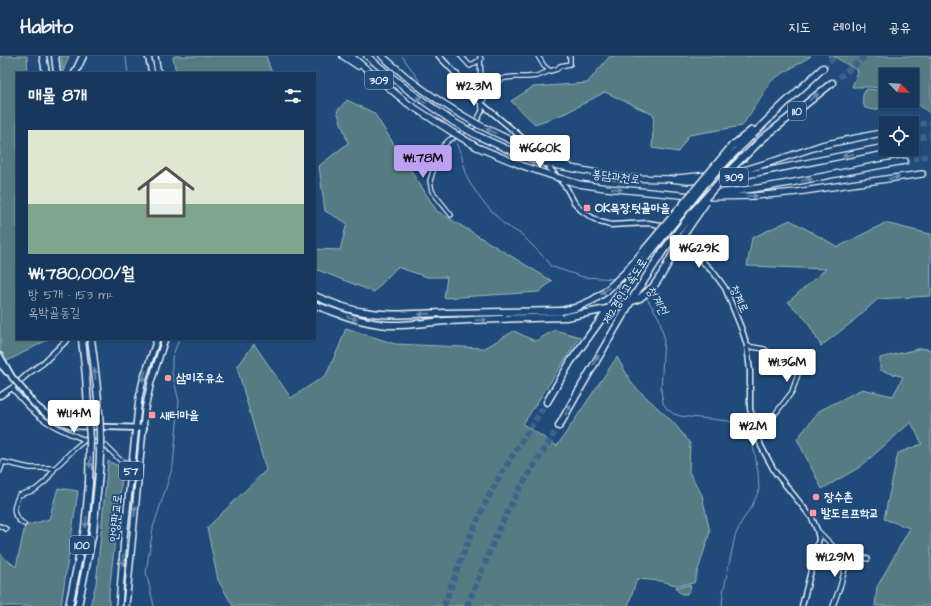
<!DOCTYPE html>
<html lang="ko">
<meta charset="utf-8">
<style>
:root{--surface:#17385c;--page:#203f62;--text:#f1f3f6;--muted:#9eacbb;--line:#365272;--accent:#bca0f2}
body{margin:0;font-family:"Architects Daughter","Poor Story",sans-serif;background:var(--page);color:var(--text);height:100vh;display:flex;flex-direction:column;font-size:15px;white-space:nowrap}
*{box-sizing:border-box;margin:0}
p{font-size:13px;color:var(--muted)}
.icon{flex:none;width:22px;height:22px;fill:none;stroke:currentColor;stroke-width:2;stroke-linecap:round;stroke-linejoin:round}
.map{position:relative;flex:1;overflow:hidden}
.drawer{position:absolute;left:16px;top:16px;width:300px;height:268px;display:flex;flex-direction:column;background:var(--surface);border-radius:0px;box-shadow:0 1px 3px #0004,0 0 0 1px var(--line)}
.drawer>*{flex:none}
.needle{width:26px;rotate:114deg}
.tools{position:absolute;left:879px;top:12px;display:grid;gap:8px}
.tools a{display:grid;place-items:center;width:40px;height:40px;border-radius:0px;background:var(--surface);box-shadow:0 1px 3px #0004,0 0 0 1px var(--line);font-size:20px}
.price{position:absolute;translate:-50% -34px;padding:0 9px;border-radius:4px;background:#fff;color:#222;font-size:13px;line-height:26px;filter:drop-shadow(0 1px 2px #0008)}
.price::after{content:'';position:absolute;left:50%;top:24px;width:12px;height:9px;margin-left:-6px;background:inherit;clip-path:polygon(0 0,100% 0,50% 100%)}
.price.selected{background:var(--accent);color:#111}
ul{padding:0;list-style:none}
li{display:grid;align-content:center;gap:8px;height:212px;padding:0 12px}
li span{display:grid;place-items:center;height:124px;border-radius:0px;color:#555}
li>.icon{margin-inline-start:auto}
span .icon{width:72px;height:72px;fill:#fffc;stroke-width:1}
li b{font-size:17px}
h2{display:flex;justify-content:space-between;align-items:center;height:48px;padding:0 12px;font-size:17px}
header{display:flex;align-items:center;gap:24px;box-sizing:border-box;height:56px;padding:0 20px;background:var(--surface);border-bottom:1px solid var(--line)}
header strong{font-size:19px}
nav{display:flex;gap:22px;margin-inline-start:auto;font-size:14px}
.map>svg:first-child{display:block}
.green{fill:#557c82;stroke:#9eb6bd}
.lines{fill:none;stroke-linecap:round;stroke-linejoin:round}
.stream{stroke:#86a7c4;stroke-width:1}
.trunk-tunnel{stroke:#3d638d;stroke-width:5.5;stroke-dasharray:5.5 3;stroke-linecap:butt}
.motorway-tunnel{stroke:#3d638d;stroke-width:6;stroke-dasharray:6 3;stroke-linecap:butt}
.minor-casing{stroke:#e8f1f8;stroke-width:6}
.tertiary-casing{stroke:#e8f1f8;stroke-width:7}
.secondary-casing{stroke:#e8f1f8;stroke-width:8}
.primary-casing{stroke:#e8f1f8;stroke-width:8}
.trunk-casing{stroke:#e8f1f8;stroke-width:8}
.motorway-casing{stroke:#e8f1f8;stroke-width:9}
.minor{stroke:#1f4a7a;stroke-width:3.5}
.tertiary{stroke:#1f4a7a;stroke-width:4}
.secondary{stroke:#1f4a7a;stroke-width:4.5}
.primary{stroke:#1f4a7a;stroke-width:5}
.trunk{stroke:#1f4a7a;stroke-width:5.5}
.motorway{stroke:#1f4a7a;stroke-width:6}
.secondary-bridge-casing{stroke:#e8f1f8;stroke-width:8;stroke-linecap:butt}
.trunk-bridge-casing{stroke:#e8f1f8;stroke-width:8;stroke-linecap:butt}
.motorway-bridge-casing{stroke:#e8f1f8;stroke-width:9;stroke-linecap:butt}
.secondary-bridge{stroke:#1f4a7a;stroke-width:4.5}
.trunk-bridge{stroke:#1f4a7a;stroke-width:5.5}
.motorway-bridge{stroke:#1f4a7a;stroke-width:6}
.oneway{fill:#6f8dac}
.poi-dot{fill:#ff9aa2;stroke:#1f4a7a;stroke-width:1.5}
.labels{text-anchor:middle;dominant-baseline:central;stroke-width:3.5;stroke-linejoin:round;paint-order:stroke}
.shield{fill:#1f4a7a;stroke:#acbfd2;stroke-width:1}
.shield-label{font-size:11px;font-weight:bold;fill:#e8f1f8}
.street-label{font-size:12px;fill:#e8f1f8;stroke:#1f4a7a}
.poi-label{font-size:12px;font-weight:bold;fill:#e8f1f8;stroke:#1f4a7a;text-anchor:start}
.water-label{font-size:13px;font-style:italic;fill:#d0dfeb;stroke:#1f4a7a}
</style>
<header>
<strong>Habito</strong>
<nav><a>지도</a><a>레이어</a><a>공유</a></nav>
</header>
<div class="map">
<svg width="931" height="550" viewBox="0 0 931 550">
<rect width="100%" height="100%" fill="#1f4a7a"/>
<filter id="ink" filterUnits="userSpaceOnUse"><feTurbulence type="fractalNoise" baseFrequency=".025" numOctaves="2"/><feDisplacementMap in="SourceGraphic" scale="8" xChannelSelector="R" yChannelSelector="G"/><feConvolveMatrix kernelMatrix="1 2 1 2 8 2 1 2 1" color-interpolation-filters="sRGB"/></filter>
<g filter="url(#ink)">
<path class="green" d="M0,0h27l1,17h-11v266h32l-49,26z
M61,0h8l-6,16z
M174,0h92l5,15 4,2h-99l-3,-16z
M610,0h201l-39,24 -30,46 -53,9 -11,17 -26,-4 2,-33 -49,-23 -39,21 -31,11 -24,-23 22,-14 54,-4z
M828,0h103v86v-28l-19,-14v-25h-26v14l-15,-2h-19l6,-16 -23,-14z
M867,33c7,1 14,0 18,7 -3,13 -6,16 -20,12 -3,-7 -4,-14 2,-19z
M347,44l27,13 63,98 115,70 -13,11 -95,6 3,-21h-20l-30,-10 -23,25 -59,-23v-20l25,1 7,-27 -22,-12 -6,-45 29,-23 -11,-32z
M790,164l48,27 47,-24 41,10 5,1v62l-53,3 -27,24 -30,23 -14,-25 -19,-19 38,-33 -79,-3 5,-28z
M346,272l49,16 90,4 29,-17 21,10 20,-11 25,7 -57,87 34,22 60,-89 16,28 40,37 17,21 -1,29 13,23 8,37 -16,51 -18,2 -15,-4 -24,-2 -9,27h-395l-15,-26 -11,-52 59,-58 -29,-103 17,-23 37,54 35,-23 13,-28z
M922,292l9,2v256h-56l2,-19 33,-59 -26,-9 14,-66 24,-9 -11,-22 -51,45 -38,22 -25,-50 22,-28 43,-22 31,7 10,-19 -23,-7v-12z
M108,405l15,7 -14,125v13h-19l6,-22z
M58,432l20,3 -17,115h-61v-52l16,13 9,-41 24,-7z
M689,529l2,1 -1,4 -3,4h-5l-4,-3 -2,-4z"/>
<g class="lines">
<path class="stream" d="M124,0l2,3 2,14
M402,0l21,30
M430,41l6,9
M442,62l5,8
M454,83l7,15 7,26 14,21 22,23 18,11 25,25 3,6 33,11 33,2
M633,225h2l3,3
M646,241l13,21 5,19 -3,53 2,13 5,7 6,4 6,2 49,5 10,6 12,12 4,16 3,17 1,18 -7,16 -10,15 -7,15 -12,57 -1,13
M154,550l-8,-34 7,-44 20,-62 6,-65 -7,-28v-15l7,-19"/>
<path class="trunk-tunnel" d="M912,70l19,-4
M912,84l19,-5
M905,105l26,-6
M922,118l9,-2"/>
<path class="motorway-tunnel" d="M823,12l13,-12
M832,27l34,-27
M444,550c12,-34 25,-69 41,-102 18,-36 41,-69 62,-102
M467,550l33,-79 18,-36 41,-65"/>
<g class="minor-casing">
<path id="minor" d="M461,0l9,10 11,-7
M538,0l6,10 6,5
M483,45l3,-8 7,-9 6,-4 6,-2 9,-1h13l10,-1 13,-5 7,-2 3,-3 10,-2v-8
M451,159l-19,-24 -2,-10 2,-7 10,-27 7,-7 25,-14 8,-15 -2,-55
M747,290l17,3 15,11 14,5 5,9 -6,18 -34,44
M12,332c9,11 19,23 31,31 12,9 28,15 42,21
M0,415l3,-9 27,6h25l19,-19 11,-9 10,2 10,3 15,15 11,4 9,1
M24,468c-13,-8 -11,-17 -5,-29l16,-5 11,-9 9,-13
M0,470l6,3
M817,474l21,21 30,8
M833,550l7,-19 9,-33"/>
</g>
<g class="tertiary-casing">
<path id="tertiary" d="M439,0l21,22 22,26 44,37 40,46 8,15 7,8 10,7 9,5 11,3 37,-2 7,1 15,5 44,44 11,15 17,42 5,16 3,25v38l11,37 14,26 37,46 5,12 2,9 -17,67
M0,340l12,-8 17,-15 14,-10 25,-24"/>
</g>
<g class="secondary-casing">
<path id="secondary" d="M0,300l12,21
M0,308l7,8
M24,335l10,13 12,10 13,7 13,5 72,2"/>
</g>
<g class="primary-casing">
<path id="primary" d="M148,0l4,17
M155,0l3,17
M119,550l5,-68 15,-140 4,-18 14,-41
M126,550l19,-197 6,-27 14,-43"/>
</g>
<g class="trunk-casing">
<path id="trunk" d="M343,0l15,10
M351,0l56,47
M367,0l42,35
M382,0l28,24
M479,69l50,24
M478,80l31,14 31,12
M477,91l46,19 30,10
M539,97l30,13
M549,108l75,14 46,1 18,2 43,-3 155,-31
M678,122l60,-6 36,-11 48,-16 64,-13
M562,123l17,5 27,4 96,9 52,-1 43,-4 54,-8 71,-10
M695,138c71,-2 140,-22 210,-33"/>
</g>
<g class="motorway-casing">
<path id="motorway" d="M43,0l3,17
M55,0l2,17
M75,17l8,-17
M732,90l20,-16
M737,94l47,-46 39,-36
M743,102l19,-19 70,-56
M315,240c16,7 33,14 50,16 27,5 55,1 82,1 38,-1 76,-1 114,-2
M315,249c24,9 48,18 73,20 20,1 39,-3 58,-4 40,-2 80,-3 120,-4
M547,346l24,-41
M559,370l18,-32
M69,550l16,-78 4,-45
M78,550l15,-74 5,-49"/>
</g>
<use href="#minor" class="minor"/>
<use href="#tertiary" class="tertiary"/>
<use href="#secondary" class="secondary"/>
<use href="#primary" class="primary"/>
<use href="#trunk" class="trunk"/>
<use href="#motorway" class="motorway"/>
<g class="secondary-bridge-casing">
<path id="secondary-bridge" d="M12,321l12,14"/>
</g>
<g class="trunk-bridge-casing">
<path id="trunk-bridge" d="M410,24c22,17 44,31 69,45
M409,35l43,30 26,15
M407,47l45,29 25,15
M529,93l10,4
M540,106l9,2
M553,120l9,3"/>
</g>
<g class="motorway-bridge-casing">
<path id="motorway-bridge" d="M561,255l14,-3 18,-8 12,-8 21,-20 106,-126
M566,261l51,-10 23,-9 13,-11 9,-13 22,-40 22,-32
M82,283l4,37 4,64 -1,43
M91,283c5,36 10,77 9,113 0,11 -1,21 -2,31
M571,305l70,-97 64,-80 32,-34
M577,338l57,-98 29,-45 28,-37 41,-46 13,-13"/>
</g>
<use href="#secondary-bridge" class="secondary-bridge"/>
<use href="#trunk-bridge" class="trunk-bridge"/>
<use href="#motorway-bridge" class="motorway-bridge"/>
</g>
<defs><path id="oneway-solid" d="M-6-.8H1V-3.2L6.5 0L1 3.2V.8H-6Z"/></defs>
<g class="oneway">
<use href="#oneway-solid" transform="translate(814 41) rotate(-38)"/>
<use href="#oneway-solid" transform="translate(421 44) rotate(-144)"/>
<use href="#oneway-solid" transform="translate(491 75) rotate(-154)"/>
<use href="#oneway-solid" transform="translate(848 99) rotate(169)"/>
<use href="#oneway-solid" transform="translate(894 122) rotate(-8)"/>
<use href="#oneway-solid" transform="translate(807 124) rotate(-10)"/>
<use href="#oneway-solid" transform="translate(617 133) rotate(6)"/>
<use href="#oneway-solid" transform="translate(752 140) rotate(-3)"/>
<use href="#oneway-solid" transform="translate(605 235) rotate(140)"/>
<use href="#oneway-solid" transform="translate(424 258) rotate(176)"/>
<use href="#oneway-solid" transform="translate(352 262) rotate(17)"/>
<use href="#oneway-solid" transform="translate(481 264) rotate(-2)"/>
<use href="#oneway-solid" transform="translate(596 304) rotate(-60)"/>
<use href="#oneway-solid" transform="translate(95 318) rotate(-96)"/>
<use href="#oneway-solid" transform="translate(144 320) rotate(108)"/>
<use href="#oneway-solid" transform="translate(568 354) rotate(-61)"/>
<use href="#oneway-solid" transform="translate(90 406) rotate(91)"/>
<use href="#oneway-solid" transform="translate(135 455) rotate(-84)"/>
<use href="#oneway-solid" transform="translate(86 466) rotate(95)"/>
<use href="#oneway-solid" transform="translate(123 504) rotate(94)"/>
</g>
</g>
<g class="poi-dot">
<rect x="583" y="148" width="8" height="8" rx="2"/>
<circle cx="168" cy="322" r="4"/>
<rect x="148" y="355" width="8" height="8" rx="2"/>
<circle cx="816" cy="441" r="4"/>
<rect x="809" y="453" width="8" height="8" rx="2"/>
</g>
<g class="labels">
<g class="shield">
<rect x="365" y="15" width="28" height="18" rx="3"/>
<rect x="788" y="46" width="18" height="18" rx="3"/>
<rect x="720" y="112" width="28" height="18" rx="3"/>
<rect x="119" y="406" width="24" height="18" rx="3"/>
<rect x="70" y="480" width="24" height="18" rx="3"/>
</g>
<g class="shield-label">
<text x="379" y="24">309</text>
<text x="797" y="55">110</text>
<text x="734" y="121">309</text>
<text x="131" y="415">57</text>
<text x="82" y="489">100</text>
</g>
<g class="street-label">
<text transform="translate(616 121) rotate(7)">봉담과천로</text>
<text transform="translate(625 235) rotate(-59)">제2경인고속도로</text>
<text transform="translate(739 243) rotate(66)">청계로</text>
<text transform="translate(116 462) rotate(-85)">안양판교로</text>
</g>
<g class="poi-label">
<text x="595" y="152">OK목장.텃골마을</text>
<text x="176" y="322">삼미주유소</text>
<text x="160" y="359">새터마을</text>
<text x="824" y="441">장수촌</text>
<text x="821" y="457">발도르프학교</text>
</g>
<g class="water-label">
<text transform="translate(657 244) rotate(60)">청계천</text>
</g>
</g>
</svg>
<div class="tools">
<a><svg class="needle" viewBox="-14 -14 28 28"><path d="M0-13l5 13h-10z" fill="#e53935"/><path d="M0 13l5-13h-10z" fill="#9eacbb"/></svg></a>
<a><svg class="icon" aria-label="locate" viewBox="0 0 24 24"><circle cx="12" cy="12" r="6"/><path d="M12 2v4M12 18v4M2 12h4M18 12h4"/></svg></a>
</div>
<b class="price" style="left:474px;top:51px">₩2.3M</b>
<b class="price" style="left:540px;top:113px">₩660K</b>
<b class="price selected" style="left:423px;top:123px">₩1.78M</b>
<b class="price" style="left:699px;top:213px">₩629K</b>
<b class="price" style="left:787px;top:327px">₩1.36M</b>
<b class="price" style="left:74px;top:378px">₩1.14M</b>
<b class="price" style="left:753px;top:391px">₩2M</b>
<b class="price" style="left:835px;top:522px">₩1.29M</b>
<section class="drawer">
<h2>매물 8개<svg class="icon" aria-label="filters" viewBox="0 0 24 24"><path d="M4 7h16M4 17h16"/><circle cx="9" cy="7" r="2"/><circle cx="15" cy="17" r="2"/></svg></h2>
<ul>
<li><span style="background:linear-gradient(#dfe7d0 60%,#7fa58c 0)"><svg class="icon" aria-label="home" viewBox="0 0 24 24"><path d="M3 11l9-7 9 7M6 9v11h12V9"/></svg></span><div><b>₩1,780,000/월</b><p>방 5개 · 153 m²</p><p>옥박골동길</p></div></li>
</ul>
</section>
</div>
